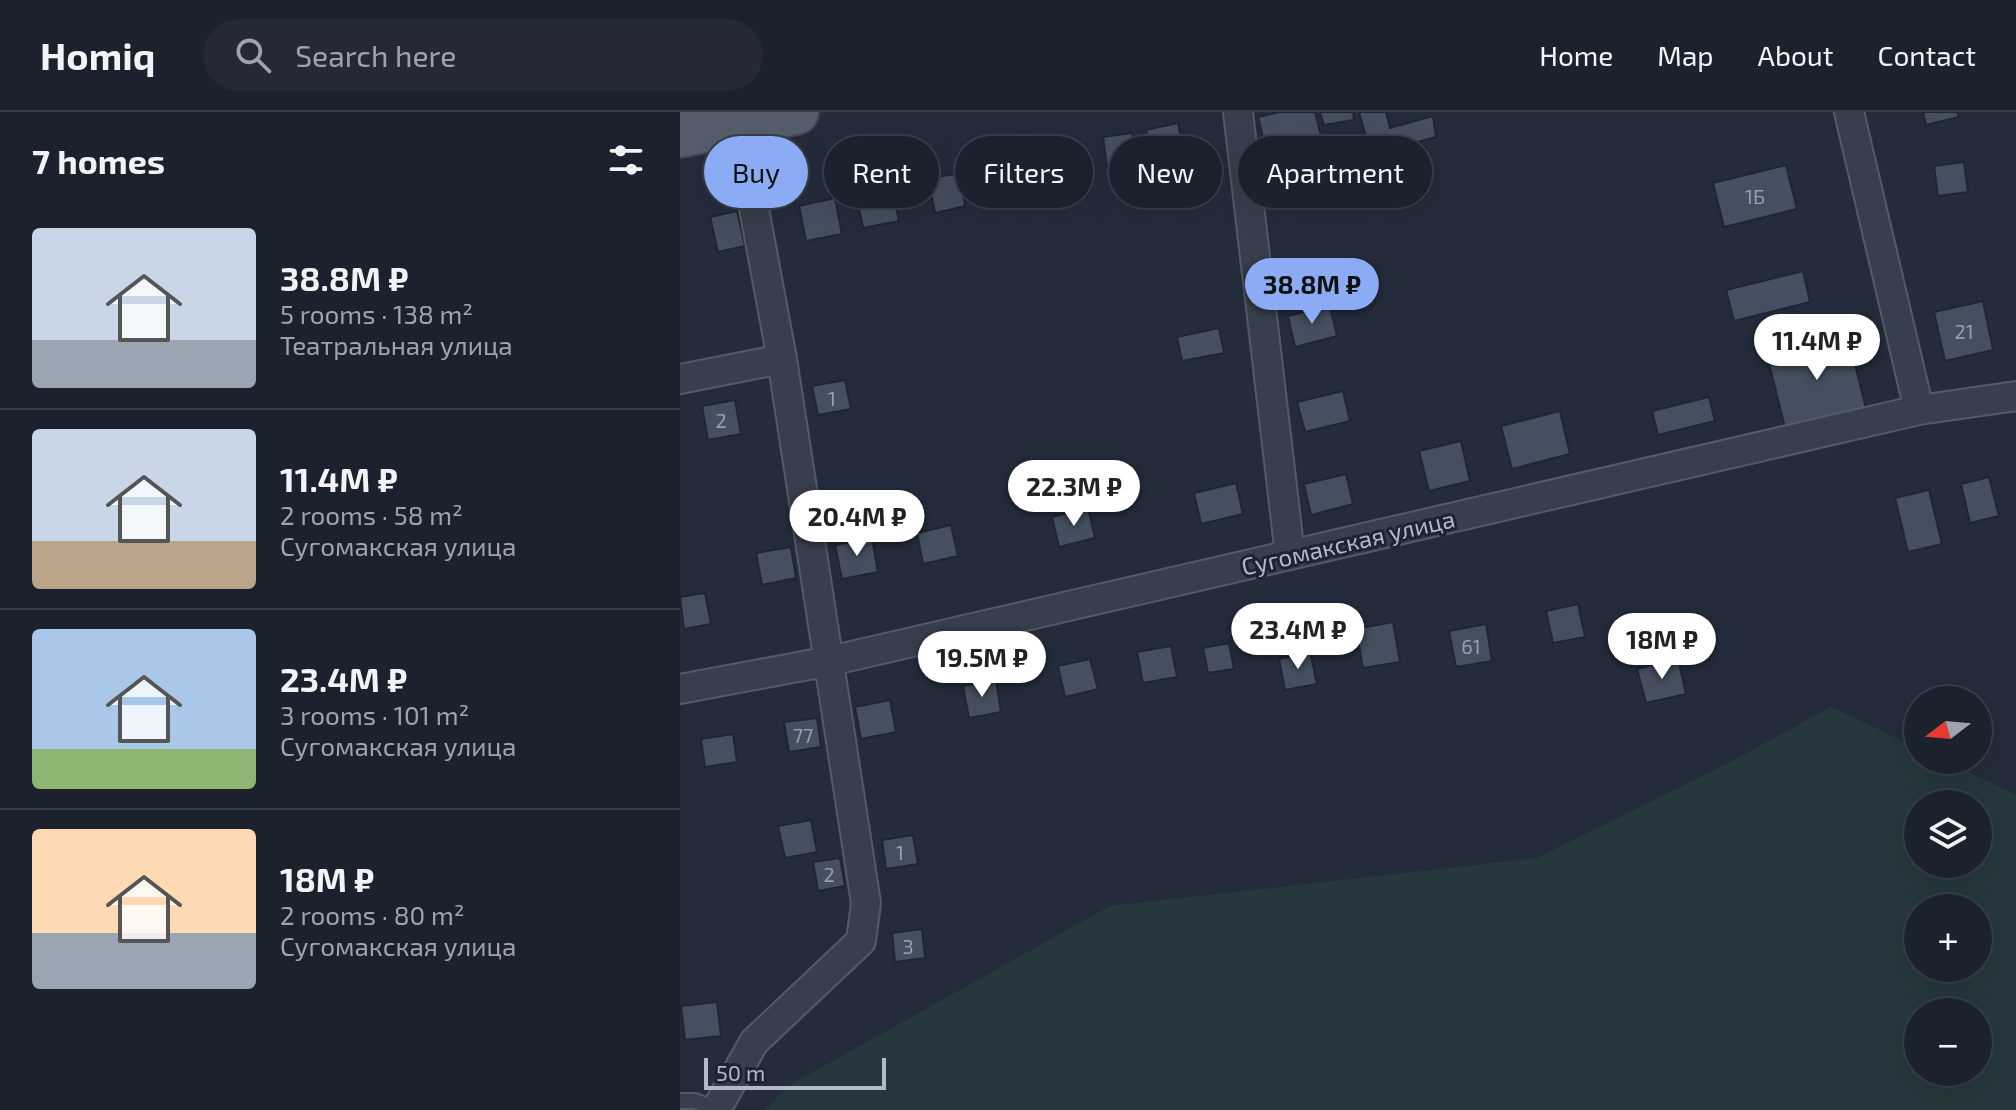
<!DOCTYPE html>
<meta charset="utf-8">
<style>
:root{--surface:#1b212d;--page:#242935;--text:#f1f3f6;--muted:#a0a3aa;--line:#393e49;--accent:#8bacf4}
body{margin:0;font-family:"Exo 2",sans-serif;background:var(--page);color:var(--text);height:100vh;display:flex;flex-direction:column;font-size:30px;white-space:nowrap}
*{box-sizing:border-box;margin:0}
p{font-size:26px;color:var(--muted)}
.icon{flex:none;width:44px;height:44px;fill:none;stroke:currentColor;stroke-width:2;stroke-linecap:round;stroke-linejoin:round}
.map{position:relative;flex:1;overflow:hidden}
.panel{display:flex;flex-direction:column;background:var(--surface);width:680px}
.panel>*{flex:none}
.hud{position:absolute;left:24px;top:24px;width:760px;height:72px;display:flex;gap:16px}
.needle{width:52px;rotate:254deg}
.fabs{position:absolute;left:1224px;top:574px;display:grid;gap:16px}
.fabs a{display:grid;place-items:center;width:88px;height:88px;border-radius:50%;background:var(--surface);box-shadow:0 8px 32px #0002,0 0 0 2px var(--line);font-size:40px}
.scale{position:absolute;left:24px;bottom:20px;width:182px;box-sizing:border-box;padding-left:8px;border:4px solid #b3bac7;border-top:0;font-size:22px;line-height:28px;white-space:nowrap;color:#b3bac7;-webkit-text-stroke:6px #1d2431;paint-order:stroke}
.price{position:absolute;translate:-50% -68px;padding:0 18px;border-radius:28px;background:#fff;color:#222;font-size:26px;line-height:52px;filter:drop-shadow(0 2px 4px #0008)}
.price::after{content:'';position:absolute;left:50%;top:48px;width:24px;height:18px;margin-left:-12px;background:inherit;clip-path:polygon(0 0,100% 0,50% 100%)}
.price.on{background:var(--accent);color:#111}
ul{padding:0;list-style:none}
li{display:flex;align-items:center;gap:24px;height:200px;padding:0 32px}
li+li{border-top:2px solid var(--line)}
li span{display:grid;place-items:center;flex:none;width:224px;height:160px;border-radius:8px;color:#555}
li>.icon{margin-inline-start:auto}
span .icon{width:96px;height:96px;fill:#fffc;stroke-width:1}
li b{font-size:34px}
h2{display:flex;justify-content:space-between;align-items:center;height:96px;padding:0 32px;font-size:34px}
.tag{padding:0 28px;border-radius:36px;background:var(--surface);box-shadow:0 8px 32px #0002,0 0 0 2px var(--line);font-size:28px;line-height:72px}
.tag.on{background:var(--accent);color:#111}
header{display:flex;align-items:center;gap:48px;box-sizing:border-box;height:112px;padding:0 40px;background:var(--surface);border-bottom:2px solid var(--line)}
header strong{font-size:38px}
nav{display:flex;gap:44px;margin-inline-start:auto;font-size:28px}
.search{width:560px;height:72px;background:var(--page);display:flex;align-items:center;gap:20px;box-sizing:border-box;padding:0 28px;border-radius:44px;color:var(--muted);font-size:30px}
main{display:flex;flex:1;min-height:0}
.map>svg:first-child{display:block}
.green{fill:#26383d;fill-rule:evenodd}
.building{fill:#454f60;stroke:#1f2633;stroke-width:2}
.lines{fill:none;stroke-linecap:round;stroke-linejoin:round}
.service-casing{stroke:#535a67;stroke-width:18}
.minor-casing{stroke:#535a67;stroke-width:32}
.primary-casing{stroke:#414855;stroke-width:48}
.service{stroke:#383f4c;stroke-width:14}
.minor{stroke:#383f4c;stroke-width:28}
.primary{stroke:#565d6c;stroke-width:44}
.labels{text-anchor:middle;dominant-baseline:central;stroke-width:6;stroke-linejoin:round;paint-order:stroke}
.number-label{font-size:20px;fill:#989fad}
.street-label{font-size:24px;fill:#b3bac7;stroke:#1d2431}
</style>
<header>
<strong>Homiq</strong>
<div class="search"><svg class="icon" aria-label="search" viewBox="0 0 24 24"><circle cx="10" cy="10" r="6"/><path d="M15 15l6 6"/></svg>Search here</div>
<nav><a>Home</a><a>Map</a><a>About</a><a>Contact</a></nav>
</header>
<main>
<section class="panel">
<h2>7 homes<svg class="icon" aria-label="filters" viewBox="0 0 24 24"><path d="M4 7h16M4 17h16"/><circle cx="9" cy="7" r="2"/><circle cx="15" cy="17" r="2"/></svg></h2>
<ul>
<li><span style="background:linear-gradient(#c9d6e8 70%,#9aa5b1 0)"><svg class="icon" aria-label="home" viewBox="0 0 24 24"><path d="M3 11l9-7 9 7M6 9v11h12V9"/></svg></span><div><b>38.8M ₽</b><p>5 rooms · 138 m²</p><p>Театральная улица</p></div></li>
<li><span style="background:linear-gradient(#c9d6e8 70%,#b9a48a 0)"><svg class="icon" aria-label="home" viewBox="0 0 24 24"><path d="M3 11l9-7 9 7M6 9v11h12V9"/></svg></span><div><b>11.4M ₽</b><p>2 rooms · 58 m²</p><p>Сугомакская улица</p></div></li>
<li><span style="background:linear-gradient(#a9c7e8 75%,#8fb573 0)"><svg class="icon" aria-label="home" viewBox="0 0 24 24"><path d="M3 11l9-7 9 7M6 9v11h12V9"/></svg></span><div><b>23.4M ₽</b><p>3 rooms · 101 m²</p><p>Сугомакская улица</p></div></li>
<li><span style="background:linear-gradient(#ffd9b3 65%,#9aa5b1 0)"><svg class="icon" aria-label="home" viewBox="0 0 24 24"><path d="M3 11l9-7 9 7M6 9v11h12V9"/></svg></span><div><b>18M ₽</b><p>2 rooms · 80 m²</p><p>Сугомакская улица</p></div></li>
</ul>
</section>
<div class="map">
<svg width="1336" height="998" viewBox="0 0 1336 998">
<rect width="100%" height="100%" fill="#242c3c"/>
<path class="green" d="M1151,595l87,41v12h25l73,35v315h-1251l25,-25 320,-179 427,-48 186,-92zM1238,692h60v60h-60zM1238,796h60v60h-60zM1238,900h60v60h-60z"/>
<path class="building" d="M599,0h36l16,65 -55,14 -18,-74z
M640,0h33l1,8 -30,5z
M679,0h27l4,16 43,-12 3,21 -65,18z
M1243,0h34l2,5 -33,8z
M498,11l5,26 -32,7 -5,-26z
M452,21l5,29 -30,5 -4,-30z
M395,34l6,34 -35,6 -6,-34z
M339,48l6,33 -32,7 -7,-33z
M1284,50l4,30 -30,4 -4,-30z
M1106,53l11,44 -73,18 -11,-44z
M279,61l6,33 -30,7 -7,-34z
M212,75l7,34 -36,7 -7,-34z
M155,86l7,36 -36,7 -7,-35z
M57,99l8,35 -27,6 -8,-35z
M1123,159l7,31 -76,19 -8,-31z
M1303,189l10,49 -48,11 -11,-49z
M650,194l7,30 -42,11 -7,-31z
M539,216l5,25 -42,8 -5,-24z
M1167,219l20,82 -81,19 -20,-81z
M165,268l6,29 -33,6 -6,-29z
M663,279l7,30 -45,11 -8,-30z
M1029,285l6,24 -57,14 -6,-24z
M55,288l6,34 -33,6 -6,-34z
M880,299l10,43 -58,15 -11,-43z
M781,329l9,40 -41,10 -10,-40z
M666,362l7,30 -42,11 -7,-31z
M1309,365l10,39 -29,7 -9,-39z
M556,371l7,31 -42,10 -7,-31z
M1249,378l13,54 -34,8 -13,-54z
M408,396l7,30 -36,9 -7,-30z
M271,413l7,31 -35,8 -6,-31z
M192,426l6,34 -36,7 -7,-34z
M111,435l5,31 -34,7 -6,-32z
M25,481l6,31 -27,5 -4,-32z
M898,492l7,33 -32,6 -7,-32z
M713,510l7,40 -37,6 -7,-39z
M806,512l6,37 -36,6 -7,-36z
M549,531l5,26 -26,4 -5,-25z
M491,534l6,31 -34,6 -6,-31z
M630,540l7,32 -32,6 -6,-31z
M998,546l8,36 -40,9 -9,-34z
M410,547l8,30 -33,8 -7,-31z
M316,568l5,32 -32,6 -6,-32z
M210,588l6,32 -35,7 -6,-32z
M137,606l4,29 -32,5 -5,-30z
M53,622l4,28 -32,5 -4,-28z
M131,708l6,32 -32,6 -7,-32z
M233,723l5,29 -32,5 -4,-29z
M160,746l5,28 -27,5 -5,-29z
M242,817l3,29 -30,4 -3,-29z
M37,890l4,34 -36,4 -4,-34z"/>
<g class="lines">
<g class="service-casing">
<path id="service" d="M0,989h15l21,8"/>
</g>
<g class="minor-casing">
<path id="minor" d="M558,0l52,443
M1169,0l70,298
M0,267l102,-20
M0,577l150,-28 1089,-251 97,-14
M36,998l38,-68 107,-101 5,-38 -84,-544 -46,-247"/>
</g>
<g class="primary-casing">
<path id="primary" d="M0,23l116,-23"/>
</g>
<use href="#service" class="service"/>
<use href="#minor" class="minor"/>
<use href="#primary" class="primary"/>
</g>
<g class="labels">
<g class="number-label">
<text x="1075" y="84">1Б</text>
<text x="1284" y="219">21</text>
<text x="152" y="286">1</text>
<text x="41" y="308">2</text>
<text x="791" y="534">61</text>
<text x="123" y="623">77</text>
<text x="220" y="740">1</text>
<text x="149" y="762">2</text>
<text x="228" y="834">3</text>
</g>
<g class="street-label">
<text transform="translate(668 430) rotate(-13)">Сугомакская улица</text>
</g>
</g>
</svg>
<div class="fabs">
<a><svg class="needle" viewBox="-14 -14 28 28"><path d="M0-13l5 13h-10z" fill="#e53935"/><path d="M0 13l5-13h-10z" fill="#a0a3aa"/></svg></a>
<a><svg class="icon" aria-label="layers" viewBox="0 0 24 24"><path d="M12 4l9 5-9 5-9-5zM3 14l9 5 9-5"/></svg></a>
<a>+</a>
<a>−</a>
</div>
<div class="scale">50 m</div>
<b class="price on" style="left:632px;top:214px">38.8M ₽</b>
<b class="price" style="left:1137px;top:270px">11.4M ₽</b>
<b class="price" style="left:394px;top:416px">22.3M ₽</b>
<b class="price" style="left:177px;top:446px">20.4M ₽</b>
<b class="price" style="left:618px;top:559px">23.4M ₽</b>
<b class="price" style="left:982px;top:569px">18M ₽</b>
<b class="price" style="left:302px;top:587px">19.5M ₽</b>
<div class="hud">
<a class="tag on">Buy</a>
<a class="tag">Rent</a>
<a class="tag">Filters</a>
<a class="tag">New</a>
<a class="tag">Apartment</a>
</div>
</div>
</main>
